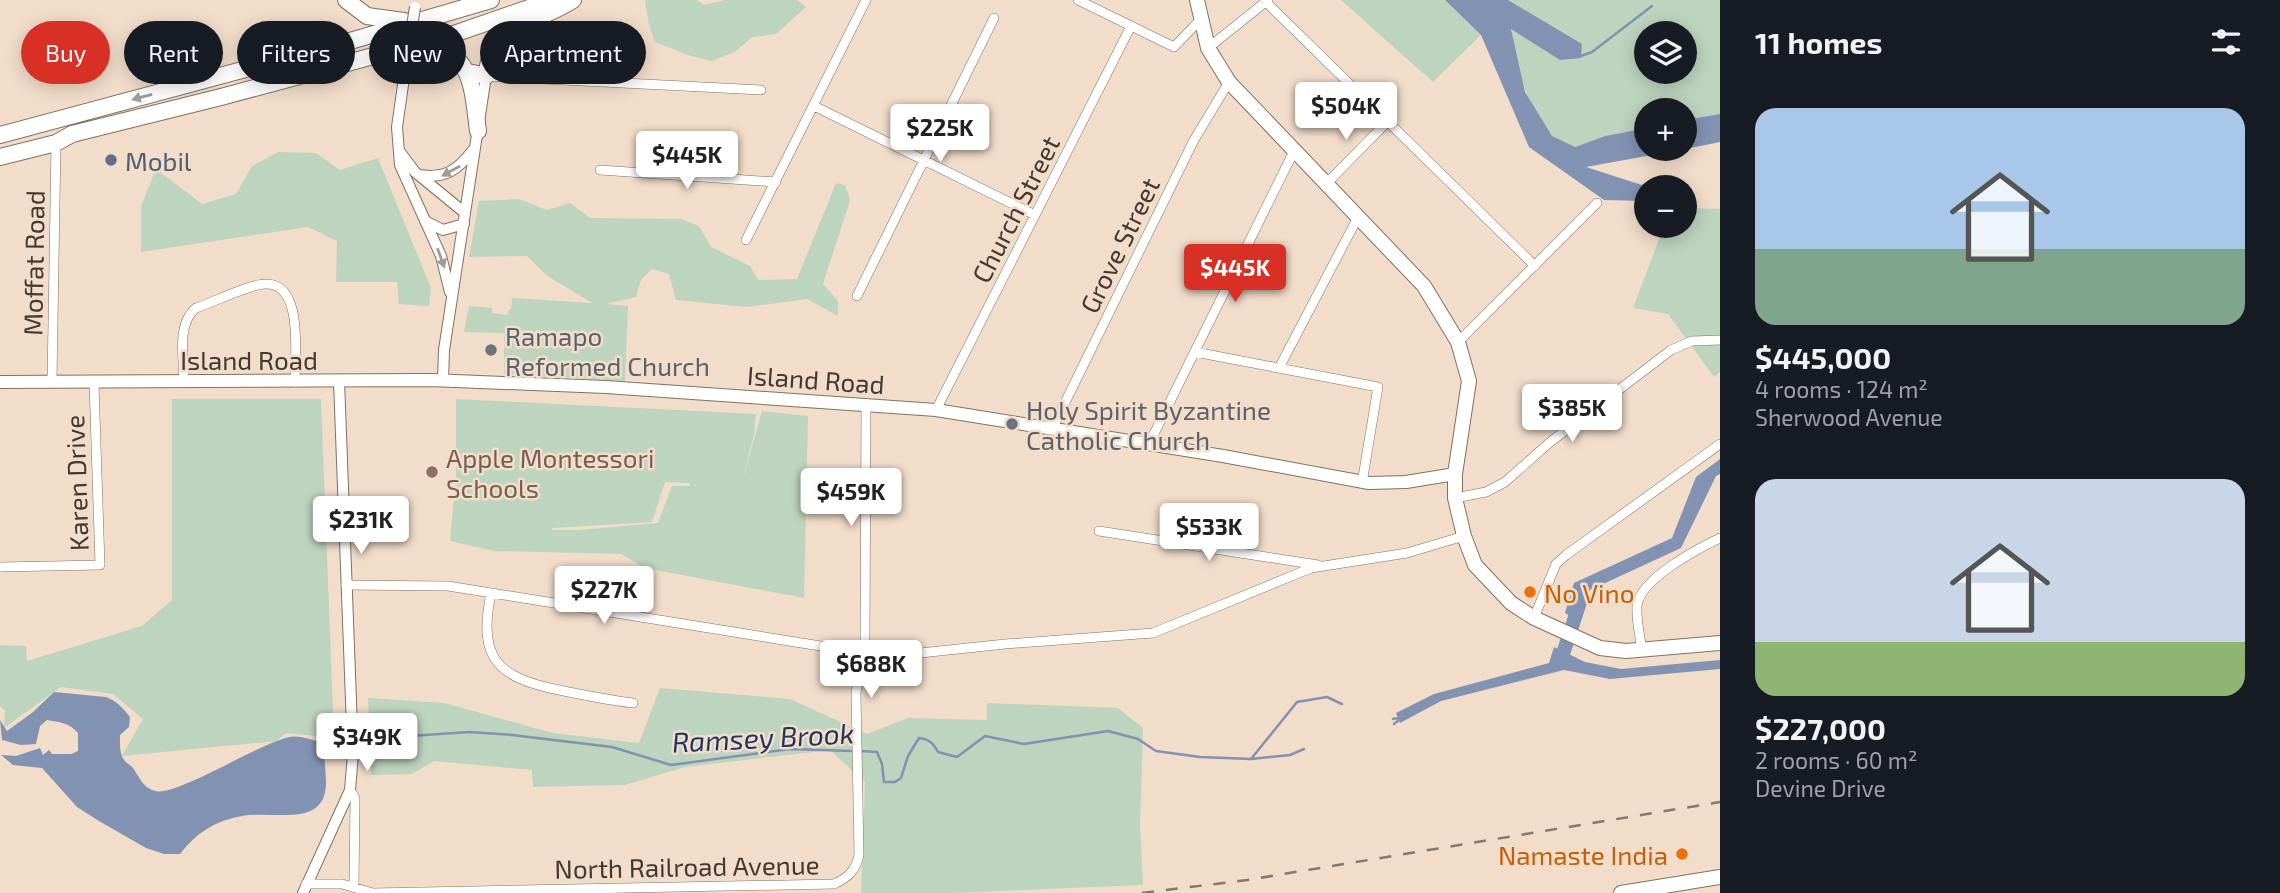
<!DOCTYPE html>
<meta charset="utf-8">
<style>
:root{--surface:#171b24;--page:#242831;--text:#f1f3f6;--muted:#9ea1a6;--accent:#d93025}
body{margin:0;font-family:"Exo 2",sans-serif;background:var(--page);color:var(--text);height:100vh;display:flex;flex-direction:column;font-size:26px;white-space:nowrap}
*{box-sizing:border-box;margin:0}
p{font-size:23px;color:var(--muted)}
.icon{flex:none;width:38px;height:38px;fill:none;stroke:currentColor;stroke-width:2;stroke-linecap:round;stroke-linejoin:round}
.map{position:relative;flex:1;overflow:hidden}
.details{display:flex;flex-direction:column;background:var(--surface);width:560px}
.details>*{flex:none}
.guide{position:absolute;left:21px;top:21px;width:665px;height:63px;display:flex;gap:14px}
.controls{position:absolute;left:1634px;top:21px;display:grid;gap:14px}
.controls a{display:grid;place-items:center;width:63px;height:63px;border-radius:50%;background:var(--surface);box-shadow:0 4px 18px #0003;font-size:35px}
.price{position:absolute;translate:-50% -60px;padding:0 16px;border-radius:7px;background:#fff;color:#222;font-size:23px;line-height:46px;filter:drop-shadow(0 2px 4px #0008)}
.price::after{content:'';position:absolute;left:50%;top:42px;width:21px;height:16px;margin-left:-10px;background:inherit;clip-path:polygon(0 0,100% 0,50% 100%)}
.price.current{background:var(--accent);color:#fff}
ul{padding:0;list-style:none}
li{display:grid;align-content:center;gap:14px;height:371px;padding:0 35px}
li span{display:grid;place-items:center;height:217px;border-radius:21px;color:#555}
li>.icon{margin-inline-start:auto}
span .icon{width:126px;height:126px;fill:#fffc;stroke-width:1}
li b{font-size:30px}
h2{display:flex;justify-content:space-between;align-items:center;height:84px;padding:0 35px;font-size:30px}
.chip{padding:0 24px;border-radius:32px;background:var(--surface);box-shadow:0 4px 18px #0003;font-size:24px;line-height:63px}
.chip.current{background:var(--accent);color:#fff}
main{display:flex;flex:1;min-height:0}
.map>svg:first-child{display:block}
.green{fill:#bdd4be;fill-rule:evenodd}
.water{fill:#8292b2}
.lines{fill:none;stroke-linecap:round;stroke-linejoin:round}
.stream{stroke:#8292b2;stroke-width:2.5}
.river{stroke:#8292b2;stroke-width:14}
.minor-casing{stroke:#837160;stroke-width:10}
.tertiary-casing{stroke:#837160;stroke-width:12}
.secondary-casing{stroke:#837160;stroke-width:14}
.primary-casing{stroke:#837160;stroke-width:16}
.trunk-casing{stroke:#837160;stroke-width:18}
.minor{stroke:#fff;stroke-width:9}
.tertiary{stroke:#fff;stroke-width:10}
.secondary{stroke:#fff;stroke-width:12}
.primary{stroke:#fff;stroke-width:14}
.trunk{stroke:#fff;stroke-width:16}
.rail{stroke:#85776c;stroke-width:2.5;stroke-dasharray:12 12;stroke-linecap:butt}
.tertiary-bridge-casing{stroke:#837160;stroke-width:12;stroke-linecap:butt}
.tertiary-bridge{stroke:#fff;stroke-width:10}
.oneway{fill:#a09c98}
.service-dot{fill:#5c6f8a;stroke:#f2ddca;stroke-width:2.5}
.worship-dot{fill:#6b7280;stroke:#f2ddca;stroke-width:2.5}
.education-dot{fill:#8d6e63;stroke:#f2ddca;stroke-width:2.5}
.food-dot{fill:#e8710a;stroke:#f2ddca;stroke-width:2.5}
.labels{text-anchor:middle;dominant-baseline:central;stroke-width:5;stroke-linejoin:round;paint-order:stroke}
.service-label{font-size:26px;fill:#4e5e75;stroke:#f2ddca;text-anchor:start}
.street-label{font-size:26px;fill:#423932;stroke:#f2ddca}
.worship-label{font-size:26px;fill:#5b616d;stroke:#f2ddca;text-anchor:start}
.education-label{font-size:26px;fill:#785e54;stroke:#f2ddca;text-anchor:start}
.food-label{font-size:26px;fill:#c56008;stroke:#f2ddca;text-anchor:start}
.water-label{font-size:28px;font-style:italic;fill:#1f335f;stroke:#f2ddca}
</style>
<main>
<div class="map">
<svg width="1720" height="893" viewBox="0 0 1720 893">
<rect width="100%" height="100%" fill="#f2ddca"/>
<path class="green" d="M645,0h52l7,5 21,-5h72l9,7 -30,27 -24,3 -17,15 -24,9 -23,-6 -33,-13 -6,-17z
M1341,0h104l36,35 -48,47z
M1509,0h211v114l-35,6v-10h-38v18l-42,8 -31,11c-7,-4 -18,-7 -23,-13 -32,-36 -39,-88 -42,-134zM1647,33h38v39h-38z
M278,152l38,1 24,17 38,-12 53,130 -2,18 -30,-2 -2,-22h-61l1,-41 -29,-14 -167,25v-46l15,-37 46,35 34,-10 16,-28z
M836,183l9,2 5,15 -27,84 15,17v15l-31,-17 -61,8 -70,-7 -7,-26 -17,-5 -11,11 -5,17 -30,7 22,2 -3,75 -121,-7v-41l-40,-1 5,-26 23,2v5l16,2 1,-6h2l1,-11 80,5 -46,-28 -19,-19 -58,1 10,-56 40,-2 28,11 23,-7 20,15 91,1 18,7 12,21 39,19 8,14 39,-1z
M1695,208l25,1v163l-6,5 -46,-63 -35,-6 31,-82h21v-16z
M172,399h149l13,339 -48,-5 -9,8 -155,15 21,-37 -30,-25 -52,-7 -57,41 1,-17 -5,-5v-61l26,1 1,15 115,-35 30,-26z
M456,399l300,15 -2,20 -12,48 20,-71 46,5 -4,182 -159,-30 -24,-14 -127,-3 -44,-10 6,-65zM665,482l24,1 2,3h-19l-14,37 -80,7h-26v-2l100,-6z
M660,688l130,11 77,35 41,-16 79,2v-17l131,5 25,20 -3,98 3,59 -190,8h-92l4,-111 -35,-32 -145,17 -60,18 -92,2 -1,-17 -98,-9 -22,13 -41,1 -3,-77 76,5 109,30 86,10z"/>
<path class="water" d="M1445,0h63l74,44 -1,14 -21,2 -49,-31 14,63 27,44 23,11 30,-11 42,-8v21h38l-99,18 62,20 -1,14 -43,-1 -75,-53 -48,-112z
M1720,114v28l-35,7v-29z
M1720,459v15l-4,2 -35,72 -91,42 -13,30 -12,-7 9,-30 98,-45 24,-61z
M1554,647l31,15 36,7 99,-9v9l-110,10 -46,-9 -123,31 -41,22 -4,-10 38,-19 115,-31z
M54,692l52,5c11,4 17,11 24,20l-1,10 -9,8c0,9 -1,19 5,26 2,3 6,4 8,7 7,10 9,19 22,23 21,6 104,-48 135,-54 8,-2 22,3 31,5 4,12 4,24 5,37 2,51 -50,31 -84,37 -26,4 -46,17 -62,38h-16l-18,-6 -47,-27 -22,-14 -35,-39 -29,-3 -12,-10 15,1 24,-8 3,7 6,-5 3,4h19l7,-3v-18c-8,-10 -19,-11 -31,-13l-7,6 -4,18 -15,1 -19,-5 -2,-20 7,11 26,-19z"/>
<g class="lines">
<path class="stream" d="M1581,56l11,-4 60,-46
M1393,719l5,-1
M1394,724l5,-4
M355,744l27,-6 87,-6 43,3 100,12 59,18 119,-16 63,2
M324,750l24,-5
M860,751l17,1 5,12 2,18h11l6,-4 7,-22 11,-18c10,1 14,5 19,14l19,5 28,-21 39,8 84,-13 30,8 18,12 44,6 51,2 39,-4 14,-6
M1251,759l46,-57 30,-5 15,7"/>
<path class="river" d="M1571,663l-10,-3 19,-58"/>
<g class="minor-casing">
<path id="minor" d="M1078,0l96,47 26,-27
M1266,2l269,264
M1208,48l60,-48
M486,76l275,14
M814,106l221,109
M600,170l176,12
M1326,184l62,-63
M746,240l120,-240
M857,296l137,-278
M1458,342l139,-139
M1195,352l183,35 -16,96
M1279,368l79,-151
M52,382l4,-239
M184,382c0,-23 -8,-58 12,-74 20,-7 41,-18 62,-23 47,-11 37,69 37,97
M936,410l195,-384
M1052,429l142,-289 35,-58
M1149,444l145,-293
M1455,498l31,-6 19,-10 44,-39 122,-93 21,-9 28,-1
M1099,531l219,34
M0,567l100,-2 -6,-182
M346,585l102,1 416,67 47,1 94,-10 148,-11 158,-65 96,-15 57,-17
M491,594c-14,64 7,84 68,96 24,5 49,10 74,13
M1534,618l22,-54 10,-9 154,-111
M1642,650c-2,-14 -6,-30 -5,-44 3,-27 60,-57 83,-68
M350,790l5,8 -1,88
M306,884h36l31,9 461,-9c14,-6 22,-14 25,-29l-3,-162 9,-52 1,-237"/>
</g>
<g class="tertiary-casing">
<path id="tertiary" d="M406,64l-9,63 3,38 41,91 9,36
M400,152l15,20 50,41
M419,175c26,4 39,-5 54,-25
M425,221l18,9 21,-6
M443,380l1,-30 42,-274
M303,893l47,-103 3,-36 -14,-373"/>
</g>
<g class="secondary-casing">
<path id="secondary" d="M0,382l430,-2 176,7 330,23 287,46 146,27 37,-1 49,-8"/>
</g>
<g class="primary-casing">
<path id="primary" d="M1197,0l11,48 21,34 195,204 34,56 11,39 -14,93v24l9,38 11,29 36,38 23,15 66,30 26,3 94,-8
M1621,893l99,-16"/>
</g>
<g class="trunk-casing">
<path id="trunk" d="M346,0l21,16 37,5
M410,55c63,-16 62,31 68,76
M468,72l18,4c7,-53 50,-52 87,-76
M0,135l350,-94 141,-41
M0,157l56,-14 16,-9 149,-37 230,-62 101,-35"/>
</g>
<use href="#minor" class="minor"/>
<use href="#tertiary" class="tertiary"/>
<use href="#secondary" class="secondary"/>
<use href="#primary" class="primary"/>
<use href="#trunk" class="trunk"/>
<path class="rail" d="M1142,893l105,-13 473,-78"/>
<g class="tertiary-bridge-casing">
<path id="tertiary-bridge" d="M406,64l9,-57"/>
</g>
<use href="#tertiary-bridge" class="tertiary-bridge"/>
</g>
<defs><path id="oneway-solid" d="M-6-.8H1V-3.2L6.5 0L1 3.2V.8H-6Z" transform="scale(1.75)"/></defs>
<g class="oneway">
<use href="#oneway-solid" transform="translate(142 97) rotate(165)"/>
<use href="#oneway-solid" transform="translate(451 171) rotate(151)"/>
<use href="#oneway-solid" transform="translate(441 258) rotate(70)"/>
</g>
<circle class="service-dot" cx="111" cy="160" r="7"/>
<g class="worship-dot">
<circle cx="491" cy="350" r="7"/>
<circle cx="1012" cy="424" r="7"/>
</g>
<circle class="education-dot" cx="432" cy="472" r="7"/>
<g class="food-dot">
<circle cx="1530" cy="592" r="7"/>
<circle cx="1682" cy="854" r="7"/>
</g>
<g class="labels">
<g class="service-label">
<text x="125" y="160">Mobil</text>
</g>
<g class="street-label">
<text transform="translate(1015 209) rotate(-63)">Church Street</text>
<text transform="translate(1119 245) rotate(-64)">Grove Street</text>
<text transform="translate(33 263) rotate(-89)">Moffat Road</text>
<text x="249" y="359">Island Road</text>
<text transform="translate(816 379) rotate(4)">Island Road</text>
<text transform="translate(76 483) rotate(-92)">Karen Drive</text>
<text transform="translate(687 866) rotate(-1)">North Railroad Avenue</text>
</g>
<g class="worship-label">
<text x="505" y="335">Ramapo<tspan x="505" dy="30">Reformed Church</tspan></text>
<text x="1026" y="409">Holy Spirit Byzantine<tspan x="1026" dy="30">Catholic Church</tspan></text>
</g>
<g class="education-label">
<text x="446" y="457">Apple Montessori<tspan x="446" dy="30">Schools</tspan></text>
</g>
<g class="food-label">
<text x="1544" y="592">No Vino</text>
<text x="1668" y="854" text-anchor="end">Namaste India</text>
</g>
<g class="water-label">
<text transform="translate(763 737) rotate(-3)">Ramsey Brook</text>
</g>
</g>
</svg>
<div class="controls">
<a><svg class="icon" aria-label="layers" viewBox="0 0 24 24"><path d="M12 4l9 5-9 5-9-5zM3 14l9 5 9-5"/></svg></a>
<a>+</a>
<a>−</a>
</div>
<b class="price" style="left:1346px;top:142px">$504K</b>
<b class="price" style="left:940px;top:164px">$225K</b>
<b class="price" style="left:687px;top:191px">$445K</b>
<b class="price current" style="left:1235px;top:304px">$445K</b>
<b class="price" style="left:1572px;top:444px">$385K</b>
<b class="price" style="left:851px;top:528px">$459K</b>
<b class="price" style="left:361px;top:556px">$231K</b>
<b class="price" style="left:1209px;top:563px">$533K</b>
<b class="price" style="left:604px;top:626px">$227K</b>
<b class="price" style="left:871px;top:700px">$688K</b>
<b class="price" style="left:367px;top:773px">$349K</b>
<div class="guide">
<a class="chip current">Buy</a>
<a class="chip">Rent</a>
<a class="chip">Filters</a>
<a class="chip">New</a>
<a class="chip">Apartment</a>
</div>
</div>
<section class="details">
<h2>11 homes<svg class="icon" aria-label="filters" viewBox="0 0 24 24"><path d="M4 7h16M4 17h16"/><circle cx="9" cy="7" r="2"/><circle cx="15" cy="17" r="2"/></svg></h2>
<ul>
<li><span style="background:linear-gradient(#a9c7e8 65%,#7fa58c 0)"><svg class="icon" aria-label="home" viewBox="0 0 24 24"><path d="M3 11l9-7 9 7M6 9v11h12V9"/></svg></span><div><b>$445,000</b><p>4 rooms · 124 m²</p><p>Sherwood Avenue</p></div></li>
<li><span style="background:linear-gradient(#c9d6e8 75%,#8fb573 0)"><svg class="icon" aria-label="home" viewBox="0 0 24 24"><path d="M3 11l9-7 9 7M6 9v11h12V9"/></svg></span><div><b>$227,000</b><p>2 rooms · 60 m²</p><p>Devine Drive</p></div></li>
</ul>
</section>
</main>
